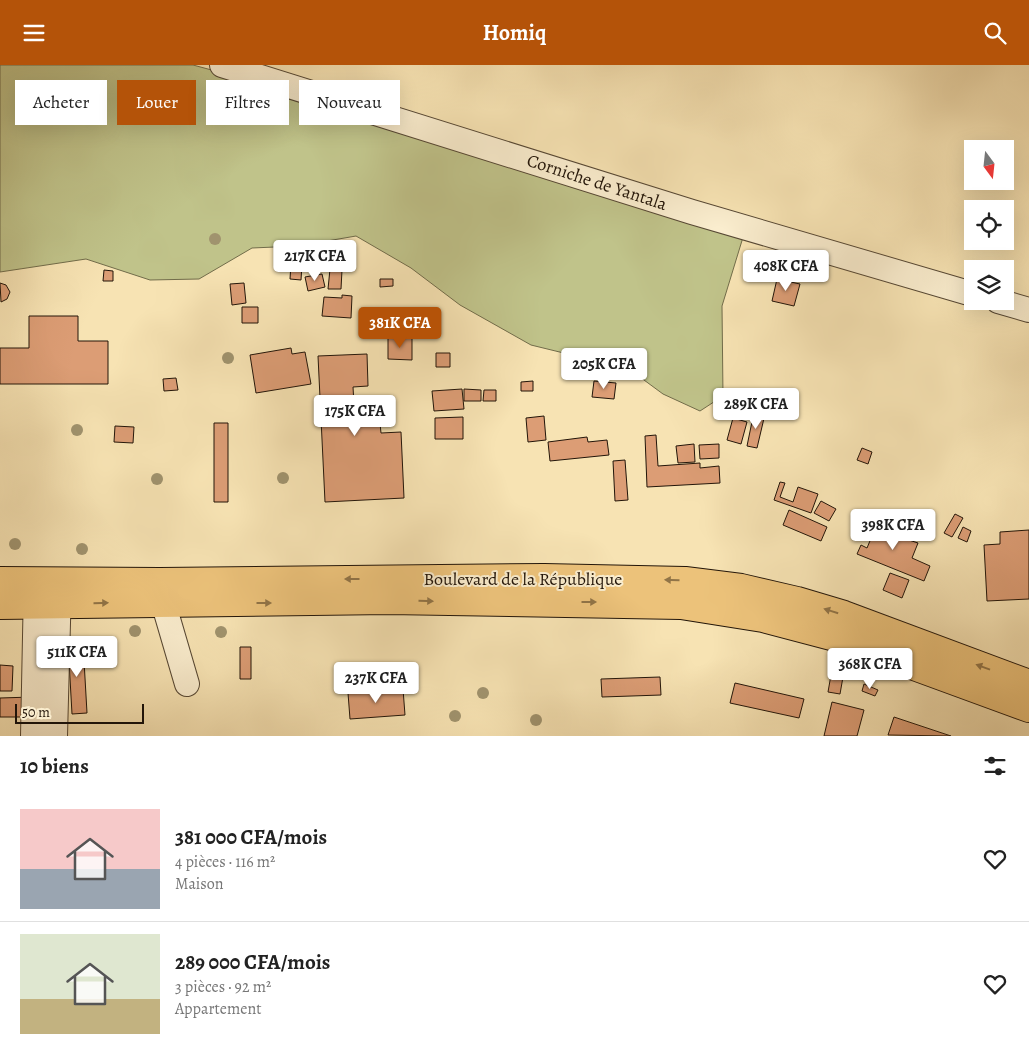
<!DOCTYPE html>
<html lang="fr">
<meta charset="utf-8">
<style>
:root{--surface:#fff;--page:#f2f2f2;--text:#222;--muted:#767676;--line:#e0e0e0;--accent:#b45309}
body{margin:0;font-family:Alegreya,serif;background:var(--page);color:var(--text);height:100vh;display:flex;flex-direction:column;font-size:19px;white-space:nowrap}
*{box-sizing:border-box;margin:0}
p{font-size:16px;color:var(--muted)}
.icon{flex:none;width:28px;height:28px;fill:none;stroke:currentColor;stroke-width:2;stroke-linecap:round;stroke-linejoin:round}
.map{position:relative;height:671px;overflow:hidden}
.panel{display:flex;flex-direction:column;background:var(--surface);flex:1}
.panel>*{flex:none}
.banner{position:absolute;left:15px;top:15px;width:500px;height:45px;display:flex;gap:10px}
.needle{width:32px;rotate:165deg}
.buttons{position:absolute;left:964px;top:75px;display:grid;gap:10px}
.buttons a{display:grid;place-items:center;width:50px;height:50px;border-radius:0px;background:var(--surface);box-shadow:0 5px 20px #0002;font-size:25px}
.scale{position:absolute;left:15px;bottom:12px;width:129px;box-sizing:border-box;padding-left:5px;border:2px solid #221509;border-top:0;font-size:14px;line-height:18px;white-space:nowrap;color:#221509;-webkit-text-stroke:4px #faedce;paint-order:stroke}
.price{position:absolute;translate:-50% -42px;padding:0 11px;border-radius:5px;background:#fff;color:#222;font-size:16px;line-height:32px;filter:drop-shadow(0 1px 2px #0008)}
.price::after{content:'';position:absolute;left:50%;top:30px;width:15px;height:11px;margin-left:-8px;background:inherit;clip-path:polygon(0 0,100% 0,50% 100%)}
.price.active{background:var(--accent);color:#fff}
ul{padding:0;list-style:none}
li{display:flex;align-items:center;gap:15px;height:125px;padding:0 20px}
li+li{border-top:1px solid var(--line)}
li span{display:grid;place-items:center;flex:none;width:140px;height:100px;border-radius:0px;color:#555}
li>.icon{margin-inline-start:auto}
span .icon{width:60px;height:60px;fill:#fffc;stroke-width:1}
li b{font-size:21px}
h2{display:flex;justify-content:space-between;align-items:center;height:60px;padding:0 20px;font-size:21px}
.pill{padding:0 18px;border-radius:0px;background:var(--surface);box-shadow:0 5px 20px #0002;font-size:18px;line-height:45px}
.pill.active{background:var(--accent);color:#fff}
header{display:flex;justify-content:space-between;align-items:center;height:65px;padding:0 20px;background:var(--accent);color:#fff;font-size:22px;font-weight:700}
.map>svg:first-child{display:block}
.green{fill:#c0c38a;stroke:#716c4a}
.building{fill:#dc9d75;stroke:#221509}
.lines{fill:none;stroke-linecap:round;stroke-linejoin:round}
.minor-casing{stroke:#574834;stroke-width:26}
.major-casing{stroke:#221509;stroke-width:30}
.minor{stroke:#faedce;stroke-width:24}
.major{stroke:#ecc27a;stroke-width:28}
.tree{fill:#a0936e}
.oneway{fill:#917447}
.labels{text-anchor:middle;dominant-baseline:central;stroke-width:4;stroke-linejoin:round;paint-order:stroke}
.street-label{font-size:18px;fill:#221509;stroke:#faedce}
</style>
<header><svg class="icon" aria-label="menu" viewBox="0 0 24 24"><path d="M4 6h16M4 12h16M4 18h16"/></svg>Homiq<svg class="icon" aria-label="search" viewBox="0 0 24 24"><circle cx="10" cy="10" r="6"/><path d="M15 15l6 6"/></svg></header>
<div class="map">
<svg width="1029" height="671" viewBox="0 0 1029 671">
<rect width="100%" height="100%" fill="#f7e3b3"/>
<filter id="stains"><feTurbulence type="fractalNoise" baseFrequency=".004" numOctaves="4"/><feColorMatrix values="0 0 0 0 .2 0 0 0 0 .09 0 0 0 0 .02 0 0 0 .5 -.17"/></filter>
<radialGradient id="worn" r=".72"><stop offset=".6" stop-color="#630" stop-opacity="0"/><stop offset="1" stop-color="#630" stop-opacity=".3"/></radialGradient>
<path class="green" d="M0,0h193l67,18 484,151 -22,72 1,90 -23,15 -37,-17 -34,-25 -98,-24 -71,-40 -49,-37 -55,-32 -58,10 -46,2 -53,31 -49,1 -64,-21 -86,13z"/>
<path class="building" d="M291,198l11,1 -1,16 -11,-1z
M330,204l12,1 -1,19h-13z
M104,205l9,1v10h-10z
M322,209l3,13 -17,4 -3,-14z
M380,214h13v7l-13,1z
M777,214l23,5 -6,22 -22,-5z
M0,218l6,2 4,7 -3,7 -6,3z
M244,218l2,20 -14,2 -2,-21z
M342,230l10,1 -1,22 -29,-2 2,-19 18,1z
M242,242h16v16h-16z
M29,251h49v25h30v43h-108v-36h29z
M388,272l24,1v22l-24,-1z
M291,283l1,6 13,-2 6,32 -55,9 -6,-38z
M436,288h14v14h-14z
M367,289l1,32 -15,1 1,17 24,-1 3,30 20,-1 3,66 -79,4 -7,-146z
M176,313l2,12 -14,1 -1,-12z
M533,316v10h-12v-9z
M594,316l22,2 -2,16 -22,-2z
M462,324l2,20 -30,2 -2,-20z
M464,324l17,1v11h-17z
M484,325h12v11h-13z
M742,335l13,4 -4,16 -14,-3z
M754,347l11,2 -8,34 -10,-2z
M544,351l2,24 -18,2 -2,-24z
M463,352v22h-28v-21z
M733,353l14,4 -6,22 -14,-4z
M214,358h14v79h-14z
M115,361l19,1 -1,16 -19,-1z
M656,370l2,31 42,-3v5l19,-2 1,17 -73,4 -2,-51z
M587,372l1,5 19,-2 2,15 -59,6 -2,-19z
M694,379l1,18 -17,1 -2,-17z
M719,379v14l-19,1 -1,-14z
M862,383l10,4 -4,12 -11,-4z
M625,395l3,40 -13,1 -2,-40z
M780,417l5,1 -5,14 13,5 5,-15 20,7 -7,19 -37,-13z
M821,436l15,8 -7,12 -15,-8z
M789,445l38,17 -6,14 -38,-16z
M955,449l8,4 -11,19 -8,-4z
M873,452l9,3 -3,15 5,2 6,-8 5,-2 7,4 1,7 15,5 -6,15 18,8 -6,15 -67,-27 4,-9 6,3 5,-12 -6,-3z
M963,462l8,4 -4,11 -9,-4z
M1029,465v69l-42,2 -3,-56 16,-1v-12z
M890,508l19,7 -7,18 -19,-8z
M68,578h15l4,70 -15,1z
M240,582h11v32h-11z
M0,600l13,1 -1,25h-12z
M831,610l12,2 -3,17 -12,-2z
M660,612l1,18 -59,2 -1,-18z
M735,618l69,16 -5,19 -69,-15z
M864,619l14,6 -3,6 -13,-5z
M403,624l2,26 -55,4 -2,-26z
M32,632v20h-32v-19z
M832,637l32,8 -7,26h-33z
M894,652l57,19 -63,-1z"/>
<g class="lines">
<g class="minor-casing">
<path id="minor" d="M222,0l470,147 280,82
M998,236l31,9
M161,520l2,17 24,82
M33,671l3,-149
M55,671l4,-151"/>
</g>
<g class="major-casing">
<path id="major" d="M0,516l160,1 384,-4 141,3 56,7 56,13 47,14 185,69
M0,540l389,-5 292,5 82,13 72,19 194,71"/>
</g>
<use href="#minor" class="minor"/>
<use href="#major" class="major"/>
</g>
<g class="tree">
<circle cx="215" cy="174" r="6"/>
<circle cx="228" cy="293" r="6"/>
<circle cx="77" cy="365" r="6"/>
<circle cx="283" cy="413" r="6"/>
<circle cx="157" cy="414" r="6"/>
<circle cx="15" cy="479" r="6"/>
<circle cx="82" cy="484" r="6"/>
<circle cx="135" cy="566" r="6"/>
<circle cx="221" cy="567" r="6"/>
<circle cx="483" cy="628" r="6"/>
<circle cx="455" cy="651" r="6"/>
<circle cx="536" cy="655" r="6"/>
</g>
<defs><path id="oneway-solid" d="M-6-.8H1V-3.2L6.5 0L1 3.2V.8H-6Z" transform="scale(1.25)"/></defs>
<g class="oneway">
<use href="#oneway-solid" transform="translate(352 514) rotate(180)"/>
<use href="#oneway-solid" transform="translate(672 515) rotate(-178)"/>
<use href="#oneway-solid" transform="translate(426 536) rotate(1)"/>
<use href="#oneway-solid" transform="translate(589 537)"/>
<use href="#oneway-solid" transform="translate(101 538) rotate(-1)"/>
<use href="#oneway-solid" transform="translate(264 538)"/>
<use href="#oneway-solid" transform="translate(831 546) rotate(-163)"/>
<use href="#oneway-solid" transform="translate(983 602) rotate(-160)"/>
</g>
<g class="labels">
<g class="street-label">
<text transform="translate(597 117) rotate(18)">Corniche de Yantala</text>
<text x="523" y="514">Boulevard de la République</text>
</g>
</g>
<rect width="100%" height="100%" filter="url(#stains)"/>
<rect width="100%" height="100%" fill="url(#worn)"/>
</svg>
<div class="buttons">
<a><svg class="needle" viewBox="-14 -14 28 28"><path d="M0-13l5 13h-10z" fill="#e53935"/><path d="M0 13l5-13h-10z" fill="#767676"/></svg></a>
<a><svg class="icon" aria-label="locate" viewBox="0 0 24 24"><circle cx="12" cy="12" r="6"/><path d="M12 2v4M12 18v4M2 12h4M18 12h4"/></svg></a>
<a><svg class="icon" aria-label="layers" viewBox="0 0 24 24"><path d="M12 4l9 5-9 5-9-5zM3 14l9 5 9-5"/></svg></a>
</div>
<div class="scale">50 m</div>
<b class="price" style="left:315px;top:217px">217K CFA</b>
<b class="price" style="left:786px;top:227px">408K CFA</b>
<b class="price active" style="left:400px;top:284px">381K CFA</b>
<b class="price" style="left:604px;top:325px">205K CFA</b>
<b class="price" style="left:756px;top:365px">289K CFA</b>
<b class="price" style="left:355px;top:372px">175K CFA</b>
<b class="price" style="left:893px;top:486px">398K CFA</b>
<b class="price" style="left:77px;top:613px">511K CFA</b>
<b class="price" style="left:870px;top:625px">368K CFA</b>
<b class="price" style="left:376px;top:639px">237K CFA</b>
<div class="banner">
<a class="pill">Acheter</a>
<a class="pill active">Louer</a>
<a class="pill">Filtres</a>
<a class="pill">Nouveau</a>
</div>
</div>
<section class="panel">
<h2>10 biens<svg class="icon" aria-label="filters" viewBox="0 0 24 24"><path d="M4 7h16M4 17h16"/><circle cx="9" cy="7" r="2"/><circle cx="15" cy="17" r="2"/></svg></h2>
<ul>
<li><span style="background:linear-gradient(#f6c9c9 60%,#9aa5b1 0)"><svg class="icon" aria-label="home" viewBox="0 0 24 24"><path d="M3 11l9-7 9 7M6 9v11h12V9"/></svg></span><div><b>381 000 CFA/mois</b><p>4 pièces · 116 m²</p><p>Maison</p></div><svg class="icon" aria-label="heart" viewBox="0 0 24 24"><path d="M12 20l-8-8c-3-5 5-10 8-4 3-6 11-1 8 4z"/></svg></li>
<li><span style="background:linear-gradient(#dfe7d0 65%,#c2b280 0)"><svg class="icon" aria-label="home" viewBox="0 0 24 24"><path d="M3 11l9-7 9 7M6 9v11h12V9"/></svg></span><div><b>289 000 CFA/mois</b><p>3 pièces · 92 m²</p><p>Appartement</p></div><svg class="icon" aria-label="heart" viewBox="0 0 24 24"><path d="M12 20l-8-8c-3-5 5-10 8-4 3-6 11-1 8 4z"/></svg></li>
</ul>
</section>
